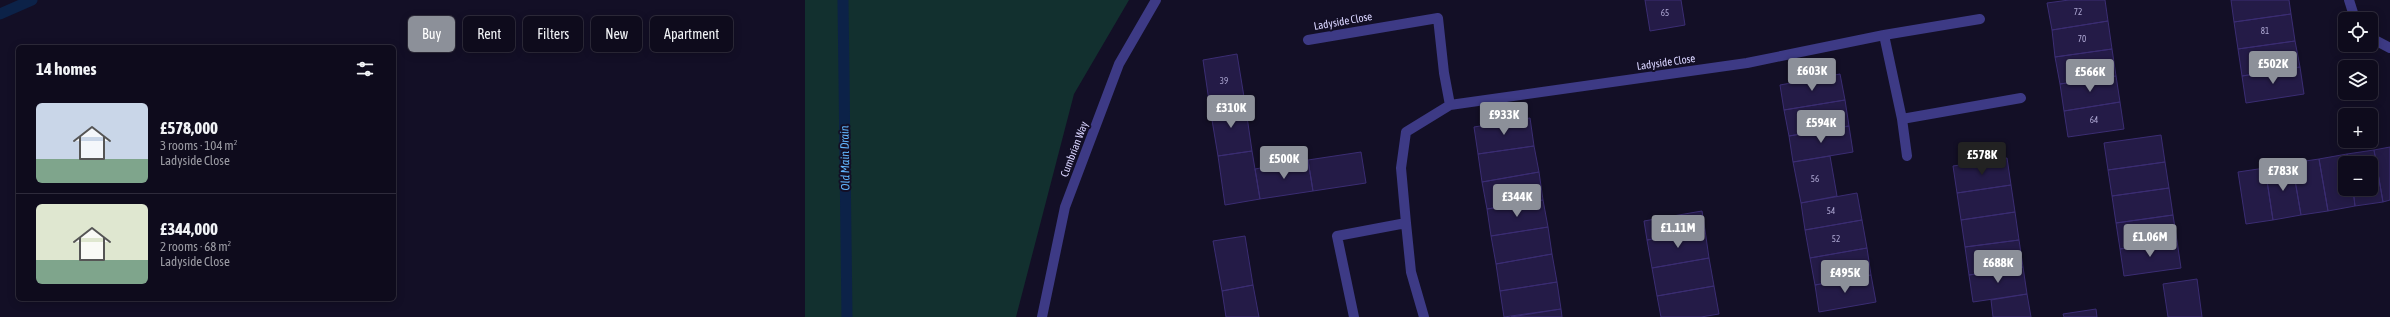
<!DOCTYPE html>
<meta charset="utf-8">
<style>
:root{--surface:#0e0b1c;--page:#1c1929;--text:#f1f3f6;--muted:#9b9ba3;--line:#2e2b3b;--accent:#8c9099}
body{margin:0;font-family:"Asap Condensed",sans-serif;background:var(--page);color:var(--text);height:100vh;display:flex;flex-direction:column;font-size:15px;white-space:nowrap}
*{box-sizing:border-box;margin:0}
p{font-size:13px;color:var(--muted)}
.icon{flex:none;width:22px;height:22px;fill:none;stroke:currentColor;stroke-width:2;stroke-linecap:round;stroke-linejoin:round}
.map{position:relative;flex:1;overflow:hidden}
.panel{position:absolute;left:16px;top:45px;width:380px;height:256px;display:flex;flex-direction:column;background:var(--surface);border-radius:6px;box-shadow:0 2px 10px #0003,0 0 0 1px var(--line)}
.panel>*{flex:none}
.hud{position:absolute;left:408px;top:16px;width:380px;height:36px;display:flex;gap:8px}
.buttons{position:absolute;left:2338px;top:12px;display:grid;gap:8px}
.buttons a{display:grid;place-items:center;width:40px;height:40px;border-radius:6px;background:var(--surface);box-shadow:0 2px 10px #0003,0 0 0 1px var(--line);font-size:20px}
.price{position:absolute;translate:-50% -34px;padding:0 9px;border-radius:4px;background:var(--accent);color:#fff;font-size:13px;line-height:26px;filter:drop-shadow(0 1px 2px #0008)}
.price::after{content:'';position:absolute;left:50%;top:24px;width:12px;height:9px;margin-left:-6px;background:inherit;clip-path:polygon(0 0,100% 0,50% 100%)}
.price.selected{background:#222;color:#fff}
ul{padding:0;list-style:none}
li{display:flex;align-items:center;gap:12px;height:100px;padding:0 20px}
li+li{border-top:1px solid var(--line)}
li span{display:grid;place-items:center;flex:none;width:112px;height:80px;border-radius:6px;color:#555}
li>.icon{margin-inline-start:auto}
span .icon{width:48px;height:48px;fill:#fffc;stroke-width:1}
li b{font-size:17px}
h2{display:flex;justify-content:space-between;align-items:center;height:48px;padding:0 20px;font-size:17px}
.tag{padding:0 14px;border-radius:6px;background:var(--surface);box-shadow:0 2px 10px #0003,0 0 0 1px var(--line);font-size:14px;line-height:36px}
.tag.selected{background:var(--accent);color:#fff}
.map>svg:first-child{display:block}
.green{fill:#12302f}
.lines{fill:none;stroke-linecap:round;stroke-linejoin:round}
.stream{stroke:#0c2248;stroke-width:11}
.building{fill:#241b47;stroke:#3b2d73}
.minor{stroke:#3d3a85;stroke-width:10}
.labels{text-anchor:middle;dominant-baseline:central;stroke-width:4;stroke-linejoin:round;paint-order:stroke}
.number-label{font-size:9px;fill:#aca6d1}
.street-label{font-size:11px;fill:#d9d4ff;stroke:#130f26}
.water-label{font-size:12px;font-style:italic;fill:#62b6ff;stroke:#130f26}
</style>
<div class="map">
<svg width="2390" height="317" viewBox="0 0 2390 317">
<rect width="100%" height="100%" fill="#130f26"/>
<path class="green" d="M805,0h324l-55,94 -58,223h-211z"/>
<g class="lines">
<path class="stream" d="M843,0l4,317
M0,14l32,-14"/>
</g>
<path class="building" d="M1645,0h36l4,25 -35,6z
M2069,0h36l3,21 -56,9 -5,-27z
M2231,0h58l2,14 -57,8z
M2291,14l4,27 -57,8 -4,-27z
M2108,21l4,28 -57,8 -3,-27z
M2295,41l5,26 -58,9 -4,-27z
M2112,49l4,27 -56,8 -5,-27z
M1237,54l8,49 -35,5 -7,-48z
M2300,67l4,27 -58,9 -4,-27z
M1840,74l5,26 -61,10 -4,-25z
M2116,76l4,26 -56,9 -4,-27z
M1845,100l4,26 -60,10 -5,-26z
M2120,102l4,27 -56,8 -4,-26z
M1245,103l7,48 -34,5 -8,-48z
M1530,118l4,28 -56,8 -4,-27z
M1849,126l4,26 -60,10 -4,-26z
M2161,135l4,27 -57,8 -4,-27z
M1534,146l5,26 -57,10 -4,-28z
M2390,147v53l-7,2 -9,-52z
M2374,150l9,52 -28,4 -2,-17h18v-26h-23l-1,-9z
M1252,151l8,48 -35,6 -7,-49z
M1361,152l5,31 -53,8 -5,-31z
M2347,154l1,9h-3v26h8l2,17 -27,5 -9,-52z
M1830,156l7,40 -36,7 -8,-41z
M2007,158l4,27 -54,8 -4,-27z
M2319,159l9,52 -27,4 -9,-52z
M1308,160l5,31 -53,8 -5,-30z
M2165,162l4,26 -57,8 -4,-26z
M2292,163l9,52 -28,5 -8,-52z
M2265,168l8,52 -27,4 -8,-52z
M1539,172l4,28 -56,9 -5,-27z
M2011,185l4,27 -54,8 -4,-27z
M2169,188l4,27 -57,8 -4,-27z
M1857,193l5,27 -57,10 -4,-27z
M1543,200l5,27 -57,9 -4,-27z
M1702,211l3,19 -58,10 -3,-19z
M2015,212l4,28 -54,7 -4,-27z
M2173,215l4,26 -57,8 -4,-26z
M1862,220l5,28 -57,10 -5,-28z
M1548,227l4,27 -56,10 -5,-28z
M1705,230l4,28 -57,10 -5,-28z
M1245,236l8,49 -31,6 -9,-50z
M2019,240l4,27 -54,8 -4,-28z
M2177,241l4,27 -57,8 -4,-27z
M1867,248l4,27 -56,10 -5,-27z
M1552,254l5,28 -57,9 -4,-27z
M1709,258l5,28 -57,10 -5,-28z
M2023,267l4,27 -54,8 -4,-27z
M1871,275l5,27 -57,10 -4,-27z
M2197,279l5,38h-34l-5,-33z
M1557,282l4,27 -57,8 -4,-26z
M1253,285l6,32h-33l-4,-26z
M1714,286l5,28 -18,3h-40l-4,-21z
M2027,294l4,23h-38l-2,-17z
M1561,309l1,8h-51z
M2096,309l1,8h-33l-1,-3z"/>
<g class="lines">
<path class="minor" d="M2349,0l6,19
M1884,35l18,84 5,37
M2371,38l19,10
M1308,40l130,-22 6,55 6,32
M1902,119l119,-21
M1042,317l23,-110 54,-143 37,-64
M1354,317l-17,-81 69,-13
M1424,317l-13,-45 -5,-49 -5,-55 5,-36 44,-27 297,-42 137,-28 96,-16"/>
</g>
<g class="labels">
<g class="number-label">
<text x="2078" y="12">72</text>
<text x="1665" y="13">65</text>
<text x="2265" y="31">81</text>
<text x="2082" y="39">70</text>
<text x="1224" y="81">39</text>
<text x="2094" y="120">64</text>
<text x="1815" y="179">56</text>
<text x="1831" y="211">54</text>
<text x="1836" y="239">52</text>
</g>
<g class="street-label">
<text transform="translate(1343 21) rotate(-10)">Ladyside Close</text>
<text transform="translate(1666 62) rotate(-8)">Ladyside Close</text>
<text transform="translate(1074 149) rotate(-69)">Cumbrian Way</text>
</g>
<g class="water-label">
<text transform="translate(845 158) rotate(-91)">Old Main Drain</text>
</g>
</g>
</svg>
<div class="buttons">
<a><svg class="icon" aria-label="locate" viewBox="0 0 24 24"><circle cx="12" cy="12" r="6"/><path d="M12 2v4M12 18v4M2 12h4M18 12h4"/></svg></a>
<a><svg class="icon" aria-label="layers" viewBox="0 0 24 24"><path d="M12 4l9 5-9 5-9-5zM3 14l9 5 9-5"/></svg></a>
<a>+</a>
<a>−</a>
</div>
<b class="price" style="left:2273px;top:85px">£502K</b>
<b class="price" style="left:1812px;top:92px">£603K</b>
<b class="price" style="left:2090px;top:93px">£566K</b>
<b class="price" style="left:1231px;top:129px">£310K</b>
<b class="price" style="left:1504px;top:136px">£933K</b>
<b class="price" style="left:1821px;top:144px">£594K</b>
<b class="price selected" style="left:1982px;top:176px">£578K</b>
<b class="price" style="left:1284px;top:180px">£500K</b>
<b class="price" style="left:2283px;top:192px">£783K</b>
<b class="price" style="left:1517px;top:218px">£344K</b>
<b class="price" style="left:1678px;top:249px">£1.11M</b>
<b class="price" style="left:2150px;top:258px">£1.06M</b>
<b class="price" style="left:1998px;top:284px">£688K</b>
<b class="price" style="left:1845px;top:294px">£495K</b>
<div class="hud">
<a class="tag selected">Buy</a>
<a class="tag">Rent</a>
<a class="tag">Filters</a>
<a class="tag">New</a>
<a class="tag">Apartment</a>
</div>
<section class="panel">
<h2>14 homes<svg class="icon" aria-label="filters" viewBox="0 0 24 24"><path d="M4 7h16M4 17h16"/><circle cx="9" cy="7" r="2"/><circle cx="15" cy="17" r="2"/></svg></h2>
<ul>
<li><span style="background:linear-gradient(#c9d6e8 70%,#7fa58c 0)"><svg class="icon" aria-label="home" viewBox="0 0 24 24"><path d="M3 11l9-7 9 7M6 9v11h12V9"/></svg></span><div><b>£578,000</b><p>3 rooms · 104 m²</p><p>Ladyside Close</p></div></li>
<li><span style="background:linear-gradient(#dfe7d0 70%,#7fa58c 0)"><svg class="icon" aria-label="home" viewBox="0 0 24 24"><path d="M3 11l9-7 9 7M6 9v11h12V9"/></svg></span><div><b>£344,000</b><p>2 rooms · 68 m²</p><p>Ladyside Close</p></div></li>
</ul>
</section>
</div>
